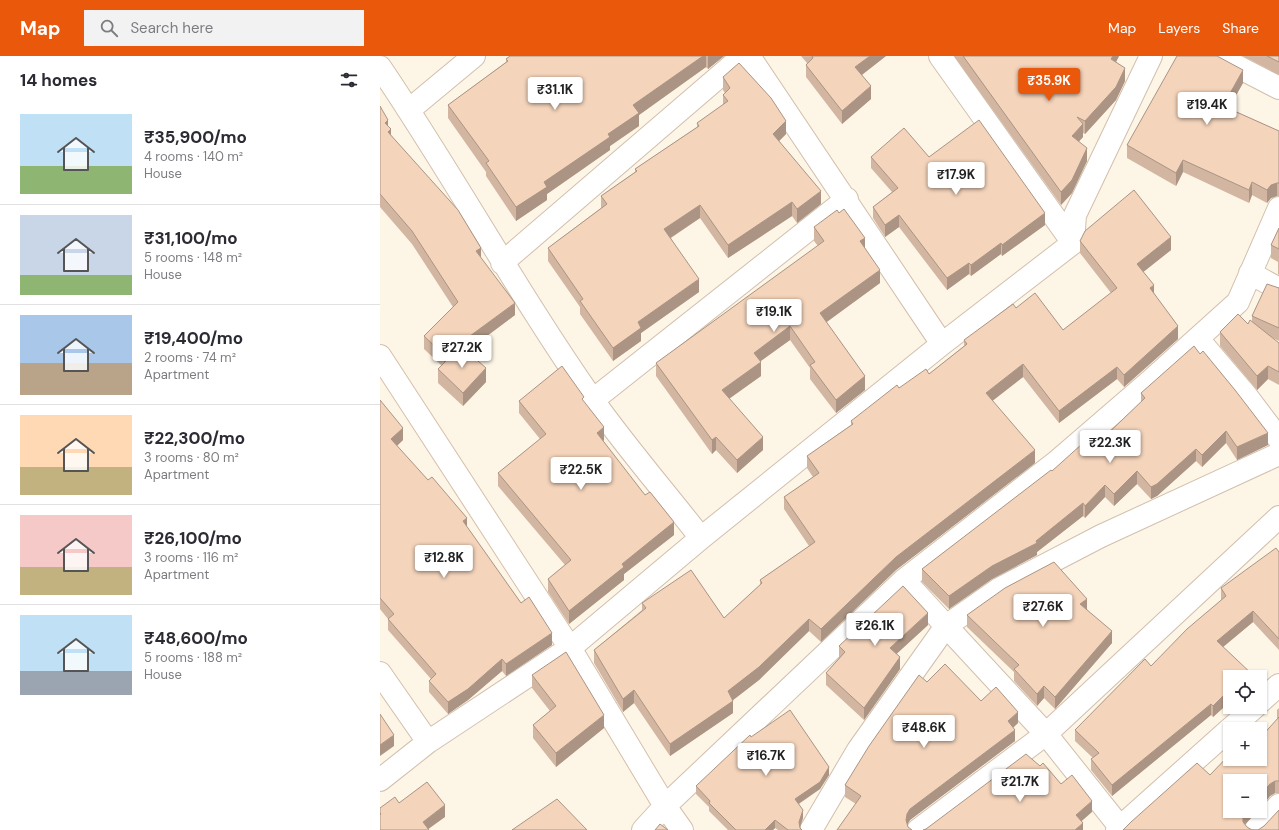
<!DOCTYPE html>
<meta charset="utf-8">
<style>
:root{--surface:#fff;--page:#f2f2f3;--text:#2b2b33;--muted:#7c7c81;--line:#e1e1e2;--accent:#ea580c}
body{margin:0;font-family:"DM Sans",sans-serif;background:var(--page);color:var(--text);height:100vh;display:flex;flex-direction:column;font-size:15px;white-space:nowrap}
*{box-sizing:border-box;margin:0}
p{font-size:13px;color:var(--muted)}
.icon{flex:none;width:22px;height:22px;fill:none;stroke:currentColor;stroke-width:2;stroke-linecap:round;stroke-linejoin:round}
.map{position:relative;flex:1;overflow:hidden}
.side{display:flex;flex-direction:column;background:var(--surface);width:380px}
.side>*{flex:none}
.buttons{position:absolute;left:843px;top:614px;display:grid;gap:8px}
.buttons a{display:grid;place-items:center;width:44px;height:44px;border-radius:0px;background:var(--surface);box-shadow:0 1px 3px #0004;font-size:20px}
.price{position:absolute;translate:-50% -34px;padding:0 9px;border-radius:4px;background:#fff;color:#222;font-size:13px;line-height:26px;filter:drop-shadow(0 1px 2px #0008)}
.price::after{content:'';position:absolute;left:50%;top:24px;width:12px;height:9px;margin-left:-6px;background:inherit;clip-path:polygon(0 0,100% 0,50% 100%)}
.price.active{background:var(--accent);color:#fff}
ul{padding:0;list-style:none}
li{display:flex;align-items:center;gap:12px;height:100px;padding:0 20px}
li+li{border-top:1px solid var(--line)}
li span{display:grid;place-items:center;flex:none;width:112px;height:80px;border-radius:0px;color:#555}
li>.icon{margin-inline-start:auto}
span .icon{width:48px;height:48px;fill:#fffc;stroke-width:1}
li b{font-size:17px}
h2{display:flex;justify-content:space-between;align-items:center;height:48px;padding:0 20px;font-size:17px}
header{display:flex;align-items:center;gap:24px;box-sizing:border-box;height:56px;padding:0 20px;background:var(--accent);color:#fff}
header strong{font-size:19px}
nav{display:flex;gap:22px;margin-inline-start:auto;font-size:14px}
.search{width:280px;height:36px;background:var(--page);display:flex;align-items:center;gap:10px;box-sizing:border-box;padding:0 14px;border-radius:0px;color:var(--muted);font-size:15px}
main{display:flex;flex:1;min-height:0}
.map>svg:first-child{display:block}
.lines{fill:none;stroke-linecap:round;stroke-linejoin:round}
.street-casing{stroke:#d2bfad;stroke-width:24}
.secondary-casing{stroke:#d5bfaa;stroke-width:24}
.street{stroke:#fff;stroke-width:22}
.secondary{stroke:#fff;stroke-width:22}
.wall{fill:#d2b6a1}
.shaded-wall{fill:#ab9483}
.building{fill:#f4d4bb;stroke:#ab9483}
</style>
<header>
<strong>Map</strong>
<div class="search"><svg class="icon" aria-label="search" viewBox="0 0 24 24"><circle cx="10" cy="10" r="6"/><path d="M15 15l6 6"/></svg>Search here</div>
<nav><a>Map</a><a>Layers</a><a>Share</a></nav>
</header>
<main>
<section class="side">
<h2>14 homes<svg class="icon" aria-label="filters" viewBox="0 0 24 24"><path d="M4 7h16M4 17h16"/><circle cx="9" cy="7" r="2"/><circle cx="15" cy="17" r="2"/></svg></h2>
<ul>
<li><span style="background:linear-gradient(#bfe0f5 65%,#8fb573 0)"><svg class="icon" aria-label="home" viewBox="0 0 24 24"><path d="M3 11l9-7 9 7M6 9v11h12V9"/></svg></span><div><b>₹35,900/mo</b><p>4 rooms · 140 m²</p><p>House</p></div></li>
<li><span style="background:linear-gradient(#c9d6e8 75%,#8fb573 0)"><svg class="icon" aria-label="home" viewBox="0 0 24 24"><path d="M3 11l9-7 9 7M6 9v11h12V9"/></svg></span><div><b>₹31,100/mo</b><p>5 rooms · 148 m²</p><p>House</p></div></li>
<li><span style="background:linear-gradient(#a9c7e8 60%,#b9a48a 0)"><svg class="icon" aria-label="home" viewBox="0 0 24 24"><path d="M3 11l9-7 9 7M6 9v11h12V9"/></svg></span><div><b>₹19,400/mo</b><p>2 rooms · 74 m²</p><p>Apartment</p></div></li>
<li><span style="background:linear-gradient(#ffd9b3 65%,#c2b280 0)"><svg class="icon" aria-label="home" viewBox="0 0 24 24"><path d="M3 11l9-7 9 7M6 9v11h12V9"/></svg></span><div><b>₹22,300/mo</b><p>3 rooms · 80 m²</p><p>Apartment</p></div></li>
<li><span style="background:linear-gradient(#f6c9c9 65%,#c2b280 0)"><svg class="icon" aria-label="home" viewBox="0 0 24 24"><path d="M3 11l9-7 9 7M6 9v11h12V9"/></svg></span><div><b>₹26,100/mo</b><p>3 rooms · 116 m²</p><p>Apartment</p></div></li>
<li><span style="background:linear-gradient(#bfe0f5 70%,#9aa5b1 0)"><svg class="icon" aria-label="home" viewBox="0 0 24 24"><path d="M3 11l9-7 9 7M6 9v11h12V9"/></svg></span><div><b>₹48,600/mo</b><p>5 rooms · 188 m²</p><p>House</p></div></li>
</ul>
</section>
<div class="map">
<svg width="899" height="774" viewBox="0 0 899 774">
<rect width="100%" height="100%" fill="#fdf5e5"/>
<g class="lines">
<g class="street-casing">
<path id="street" d="M369,0l193,288
M560,0l133,187
M837,0l62,32
M0,11c74,109 137,225 212,332 34,48 73,93 109,139
M29,54l65,-54
M122,207l241,-207
M870,217l29,16
M818,283l47,55 34,45
M213,344l254,-201
M524,524l42,46 53,-37 102,-53 178,-82
M0,617l48,69
M880,646l19,-17
M850,673l25,-22
M0,724l48,-38 142,-94 131,-110 241,-194 131,-101 2,-28 76,-159
M263,774l22,-24 239,-226 151,-117 94,-81 89,-80 41,-94
M431,774l47,-80 88,-124 100,108 74,93
M538,774l128,-96 233,-217
M737,774l113,-101
M875,774l24,-25"/>
</g>
<g class="secondary-casing">
<path id="secondary" d="M0,300l190,292 95,158 17,24"/>
</g>
<use href="#street" class="street"/>
<use href="#secondary" class="secondary"/>
</g>
<path class="wall" d="M130,0h214l-16,13 -2,-2 -67,48v11l-29,20v4l-63,44v6l-31,21 -30,-45v-4l-38,-54v-13l58,-43v-3z
M421,0h85l-24,19 9,24 -29,25 -36,-47v-12l1,-2z
M574,0h165l-3,6 9,19 -9,19 -31,34 -2,-1v4l-4,4 8,20 -15,32 -11,12z
M863,0h36v19z
M343,21l63,57 -7,7 42,63 -24,19 -5,-7 -64,42 -28,-40 -29,20 28,54 -58,41v8l-28,20 -33,-47v-7l-32,-46v-13l53,-40v-12l34,-24v-3l62,-42v-4l26,-18v-10l2,-2 -2,-3z
M863,27l-15,25 51,23v65h-2l-6,2 -4,5 -15,-8 -3,8 -66,-31 -7,14 -49,-28v-13z
M0,50l8,20 3,9 90,123 34,57 -48,36 19,31 -23,24 -25,-23v-14l4,-3 -18,-17v-13l29,-29 -41,-63 -32,-37z
M491,101h58l116,68 -43,31 -1,-2 -30,22 -2,-2 -22,16 -48,-63 -14,10 -12,-19v-11l19,-15 -21,-24z
M434,171l51,21 15,35 -54,39 39,68 -29,23 -26,-34v-11l-20,-28 -30,21 1,15 -32,22 34,52 -26,23 -21,-23 -4,4 -56,-78v-13l162,-117 -4,-5z
M899,172v47l-1,-1v-12l-7,-4v-13z
M700,185l91,9 -28,22 11,21 24,46 -54,48 -7,-8 -58,44 -36,-46 -31,23 43,63 -139,107 -75,72 -12,-11 -50,49 -26,20v13l-63,43 -36,-53 -11,9 -29,-49v-13l48,-40v-7l82,15 36,-33v-5l49,-34 -25,-37v-12l29,-20 -6,-9v-12l44,-31v-4l48,-33 30,-14 35,-28v-6l52,-32 47,22 48,-37 -31,-40z
M899,232v53l-8,-4 8,6v42l-11,-6 -11,11 -37,-44v-14l28,-8 4,-2v-6z
M761,337l127,52 -31,15 -11,-17 -24,24 -6,-6 -39,35 -6,3 -14,-15 -23,22 -9,-9 -20,21 -2,-2 -46,36v3l-45,24 -43,30 -27,-27v-13l130,-98 47,-29 42,-40z
M0,344l23,40 -6,6 70,82 54,75 31,42 -46,31 -4,-5 -34,29 -20,14 -19,-22v-11l2,-2 -43,-49v-11l-8,-10z
M139,345l65,1 20,38 -1,1 71,94 -50,39v6l-55,44 -21,-32v-13l17,-14 -67,-79v-13l42,-34 -21,-26z
M899,496v98l-26,-28 -30,25 7,60h5l-6,6 -6,-5 -10,9 -2,-2 -99,81 -21,-26v-11l2,-1 -18,-17v-11l76,-64 70,-66v-12z
M707,553l25,34 -57,66 -11,-11 -7,8 -23,-25v-9l-47,-45v-12z
M548,569l-32,29 4,15 -36,51 -38,-35v-12l13,-15v-12z
M152,619l72,53 -48,39 -23,-29v-13l17,-14 -18,-23z
M547,626l54,19 37,22 -5,5 2,13 -105,79 -3,4 1,3 -52,-23 -11,-7v-12z
M899,652v85h-4l-5,3 -10,12v-27l-30,30h27l-12,13 2,3 5,3h27h-156l87,-55 50,-16 17,-40v-9z
M371,681l78,38 -9,14 -21,15 4,14 -3,9 2,3h-24l-3,-2 -2,2h-45l-19,-19v-4l-13,-13v-8z"/>
<path class="shaded-wall" d="M323,0h3v11l-67,48v11l-29,20v4l-63,44v6l-31,21v-14l28,-25 64,-48 25,-29z
M328,0h16l-16,13z
M490,0h16l-31,24v-13z
M733,0h6l-8,16v-13z
M745,12v13l-9,19 -31,34v-13z
M863,14v13l-20,36v-13z
M491,30v13l-29,25v-13z
M8,64v11l3,-2v13l-6,-19z
M406,65v13l-13,13v-13z
M703,68v13l-11,12v-13z
M707,92v13l-15,32 -11,12v-13z
M803,104v12l-7,14v-13z
M872,126v13l-3,8v-13z
M897,127v13l-6,2 -4,5v-13l4,-5z
M441,135v13l-24,19v-14z
M412,146v14l-64,42v-13z
M320,149v13l-36,24v-13z
M665,157v12l-43,31v-11z
M519,159v12l-14,10v-12z
M791,181v13l-34,27v-13z
M485,182v13l-5,-10z
M621,187v11l-30,22v-11z
M101,192v13l-5,-10z
M589,207v11l-22,16v-12z
M500,214v13l-60,44v-14z
M319,223v13l-58,41v8l-28,20v-13l25,-26z
M774,229v13l-4,-10z
M135,247v12l-71,53v-13z
M410,270v14l-36,26v-13z
M798,270v13l-54,48v-12z
M381,306v14l-39,28v-14z
M643,308v13l-37,29v-13z
M888,310v13l-11,11v-14z
M737,311v12l-58,44v-12z
M106,312v14l-23,24v-13z
M485,320v14l-29,23v-13z
M224,371v13l-7,6v-13z
M23,372v12l-12,11v-12z
M846,375v12l-24,24v-12z
M888,377v12l-31,15v-13z
M336,381v13l-4,4v-14z
M383,381v13l-26,23v-13z
M816,393v12l-39,35 -6,3v-12z
M655,394v13l-139,107 -75,72v-13l75,-72z
M757,415v13l-23,22v-12z
M725,429v12l-20,21v-12z
M703,447v13l-46,36v3l-45,24 -43,30v-13l43,-30 44,-25z
M87,462v11l-4,-8z
M294,466v13l-50,39v6l-55,44v-13l53,-47z
M707,543v12l-7,-7z
M873,555v11l-36,30v-11z
M548,557v12l-38,35v-12z
M429,563v12l-50,49 -31,24v-13z
M732,575v12l-57,66v-12z
M172,577v12l-46,31v-12z
M520,601v12l-36,51v-12z
M122,603v12l-34,29 -20,14v-12z
M664,630v12l-7,8v-12z
M254,634v13l-11,9v-13z
M843,640v12l-10,9v-11z
M353,645v12l-63,43v-12z
M850,645v6h5l-6,6v-11z
M831,648v11l-99,81v-11z
M638,656v11l-10,9v-11z
M224,659v13l-48,39v-14z
M635,674v11l-105,79 -3,5 -1,-5 1,-6 3,-5z
M14,679v11l-14,10v-11z
M449,711v8l-9,14 -25,17v-7z
M895,725v12l-5,3 -10,12v-13l10,-11z
M712,745v11l-16,14v-11z
M65,749v12l-18,13 -4,-8z
M423,754v8l-4,12v-8z
M866,755h11l-14,16v-13z
M395,764v8l-2,2h-8z
M703,767v7h-8z"/>
<path class="building" d="M130,0h193l-70,49 6,8 -31,21 2,3 -66,45 3,5 -31,20 -30,-44 3,-2 -41,-56 60,-44 -2,-2z
M432,0h58l-15,11 16,19 -29,25 -36,-46 7,-7z
M583,0h150l-2,3 14,9 -9,19 -31,34 -8,-4 6,7 -11,12 15,12 -15,32 -11,12z
M797,0h40l26,14 -20,36 56,25v52h-2l-6,2 -4,5 -15,-8 -3,8 -66,-30 -7,13 -49,-28z
M887,0h12v6z
M359,7l32,35 15,23 -13,13 48,57 -24,18 -5,-7 -64,43 -28,-40 -36,24 35,50 -61,43 3,6 -28,20 -33,-47 3,-2 -35,-51 59,-44 -6,-8 36,-25 -2,-2 64,-43 -2,-3 31,-22 -5,-6 7,-7 -7,-11z
M0,50l8,14 -3,3 6,6 -3,3 70,78 23,38 -5,3 39,52 -71,52 -20,-19 34,-34 -46,-71 -32,-37z
M599,64l66,93 -43,32 -1,-2 -30,22 -2,-2 -22,15 -48,-63 -14,10 -12,-18 25,-19 -27,-31 33,-29 25,29z
M754,134l37,47 -34,27 17,21 -4,3 28,38 -54,49 -7,-8 -58,44 -36,-47 -37,29 49,57 -139,107 -75,72 -12,-10 -50,48 -31,24 5,10 -63,43 -36,-54 -11,9 -29,-49 52,-42 -4,-5 49,-33 33,48 38,-35 -2,-3 55,-38 -31,-45 35,-24 -12,-17 46,-32 -2,-3 46,-36 2,3 27,-19 3,5 38,-30 -3,-4 49,-36 3,4 19,-15 28,37 54,-42 -37,-47 5,-10z
M464,153l21,29 -5,3 20,29 -60,43 45,63 -29,24 -26,-35 5,-3 -25,-36 -36,27 7,9 -39,28 41,47 -26,23 -21,-23 -4,3 -56,-77 168,-122 -10,-14 23,-17 2,3z
M899,172v21l-8,-4z
M887,228l12,4v40l-27,-12z
M858,258l10,10 2,-4 29,23v29l-11,-6 -11,10 -37,-44z
M81,290l25,22 -23,25 -25,-24z
M814,290l6,8 3,-3 32,39 33,43 -31,14 -11,-16 -24,24 -6,-6 -39,35 -6,3 -14,-16 -23,23 -9,-9 -20,21 -2,-3 -47,38 1,2 -45,23 -43,30 -27,-27 129,-99 1,1 40,-36 7,7 46,-44 -4,-5z
M182,310l22,31 -2,2 22,28 -7,6 48,62 5,-3 24,30 -52,42 2,3 -55,44 -21,-32 23,-19 -73,-87 48,-39 -27,-33z
M0,344l23,28 -12,11 37,41 4,-3 35,41 -4,3 58,82 8,-6 23,36 -46,31 -4,-5 -34,30 -20,13 -19,-21 7,-7 -48,-55 6,-5 -14,-16z
M896,492l3,4v87l-26,-28 -36,30 38,36h-25v24l-1,1 -6,-6 -10,10 -2,-2 -99,81 -21,-26 8,-6 -24,-23 70,-71 6,7 36,-37 39,-33 -5,-8z
M674,506l33,37 -7,5 32,27 -57,66 -11,-11 -7,8 -23,-25 5,-4 -52,-50 38,-27z
M523,530l25,27 -38,35 10,9 -36,51 -38,-35 19,-21 -6,-6z
M186,596l38,63 -48,38 -23,-28 23,-19 -24,-31z
M565,608l36,37 15,-14 22,25 -10,9 7,9 -105,79 -3,5 -1,6 2,7 4,3h-75l24,-34 -16,-11 24,-39 50,-71 8,7z
M410,654l39,57 -9,15 -25,17 8,11 -4,12 1,6 2,2h-14l-13,-10 -10,10h-29l-27,-27 1,-2 -14,-15 54,-51 1,2z
M0,658l14,21 -14,10z
M899,661v64h-4l-5,3 -10,11v-14h-30v30h16l-3,3v8l4,5 5,3h6l6,-4 15,-16v20h-156l8,-8 66,-59 13,12 20,-21v5h30v-21z
M646,698l14,12 3,-3 18,21 11,-9 20,26 -16,14 7,8 -8,7h-152l3,-1z
M47,726l18,23 -22,17 6,8h-49v-15l1,-1 -1,-1v-5l15,-11 4,6z
M177,743l30,31h-75z
M280,768l8,6h-13z"/>
</svg>
<div class="buttons">
<a><svg class="icon" aria-label="locate" viewBox="0 0 24 24"><circle cx="12" cy="12" r="6"/><path d="M12 2v4M12 18v4M2 12h4M18 12h4"/></svg></a>
<a>+</a>
<a>−</a>
</div>
<b class="price active" style="left:669px;top:46px">₹35.9K</b>
<b class="price" style="left:175px;top:55px">₹31.1K</b>
<b class="price" style="left:827px;top:70px">₹19.4K</b>
<b class="price" style="left:576px;top:140px">₹17.9K</b>
<b class="price" style="left:394px;top:277px">₹19.1K</b>
<b class="price" style="left:82px;top:313px">₹27.2K</b>
<b class="price" style="left:730px;top:408px">₹22.3K</b>
<b class="price" style="left:201px;top:435px">₹22.5K</b>
<b class="price" style="left:64px;top:523px">₹12.8K</b>
<b class="price" style="left:663px;top:572px">₹27.6K</b>
<b class="price" style="left:495px;top:591px">₹26.1K</b>
<b class="price" style="left:544px;top:693px">₹48.6K</b>
<b class="price" style="left:386px;top:721px">₹16.7K</b>
<b class="price" style="left:640px;top:747px">₹21.7K</b>
</div>
</main>
